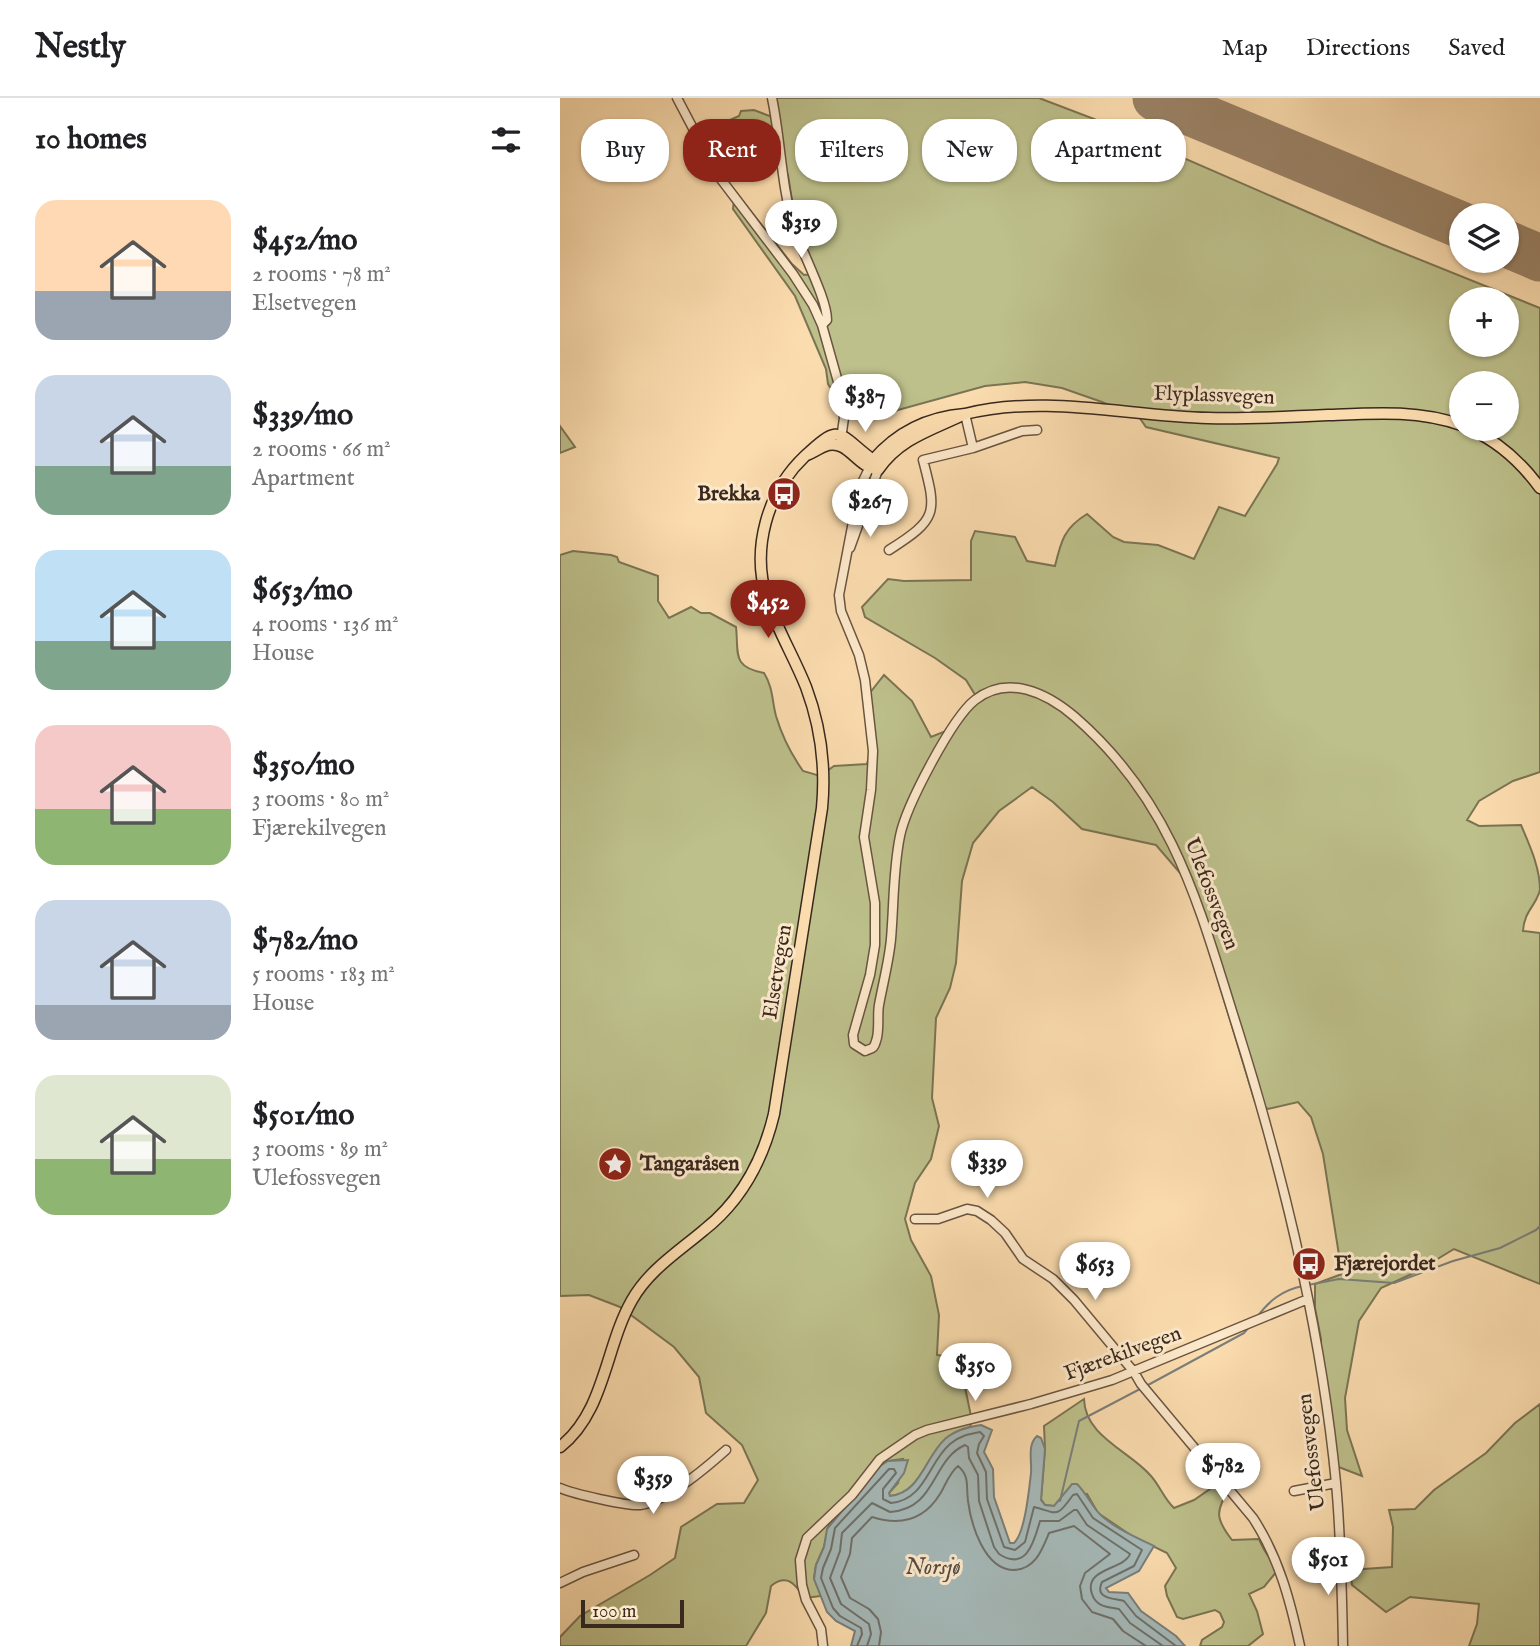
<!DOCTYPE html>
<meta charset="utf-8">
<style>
:root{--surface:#fff;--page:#f2f2f2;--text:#202124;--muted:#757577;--line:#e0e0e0;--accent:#8f2418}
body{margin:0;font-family:"IM FELL English",serif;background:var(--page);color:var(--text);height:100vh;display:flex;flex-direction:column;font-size:26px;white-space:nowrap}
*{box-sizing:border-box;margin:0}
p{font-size:23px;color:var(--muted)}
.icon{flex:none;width:38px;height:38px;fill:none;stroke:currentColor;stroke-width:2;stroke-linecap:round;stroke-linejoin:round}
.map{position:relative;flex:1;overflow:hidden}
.details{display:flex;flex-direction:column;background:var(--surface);width:560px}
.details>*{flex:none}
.hud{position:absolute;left:21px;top:21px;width:665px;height:63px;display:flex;gap:14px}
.controls{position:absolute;left:889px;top:105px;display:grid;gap:14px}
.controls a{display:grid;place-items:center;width:70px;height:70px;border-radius:50%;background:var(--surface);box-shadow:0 2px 5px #0004;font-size:35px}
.scale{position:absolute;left:21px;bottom:18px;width:103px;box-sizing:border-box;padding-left:7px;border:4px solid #39281e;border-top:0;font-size:19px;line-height:24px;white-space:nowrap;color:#39281e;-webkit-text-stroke:5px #fce8ca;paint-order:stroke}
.price{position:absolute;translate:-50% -60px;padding:0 16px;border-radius:24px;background:#fff;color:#222;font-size:23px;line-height:46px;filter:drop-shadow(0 2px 4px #0008)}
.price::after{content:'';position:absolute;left:50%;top:42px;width:21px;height:16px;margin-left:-10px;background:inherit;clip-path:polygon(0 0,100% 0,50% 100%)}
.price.selected{background:var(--accent);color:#fff}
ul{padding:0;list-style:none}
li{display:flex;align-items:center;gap:21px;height:175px;padding:0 35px}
li span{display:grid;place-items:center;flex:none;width:196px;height:140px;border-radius:21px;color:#555}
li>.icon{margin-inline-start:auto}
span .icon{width:84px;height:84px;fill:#fffc;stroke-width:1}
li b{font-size:30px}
h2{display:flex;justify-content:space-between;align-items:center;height:84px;padding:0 35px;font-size:30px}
.tag{padding:0 24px;border-radius:28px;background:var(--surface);box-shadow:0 2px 5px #0004;font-size:24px;line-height:63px}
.tag.selected{background:var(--accent);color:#fff}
header{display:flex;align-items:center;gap:42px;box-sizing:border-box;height:98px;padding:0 35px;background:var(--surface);border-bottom:2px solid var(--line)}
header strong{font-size:33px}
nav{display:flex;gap:38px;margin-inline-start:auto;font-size:24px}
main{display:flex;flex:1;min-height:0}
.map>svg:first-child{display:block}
.green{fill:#bdc08b;stroke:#7b7454;stroke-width:2;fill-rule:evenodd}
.water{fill:#a5b8b7;stroke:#7a7e7a;stroke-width:2}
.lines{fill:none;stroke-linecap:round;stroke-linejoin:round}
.shore{stroke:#6f706a;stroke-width:2}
.stream{stroke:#7a7e7a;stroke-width:2}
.runway{stroke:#9a8266;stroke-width:47}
.minor-casing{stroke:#6a5542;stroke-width:11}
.major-casing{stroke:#39281e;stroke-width:13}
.minor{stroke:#fce8ca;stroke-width:8}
.major{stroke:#fbdcae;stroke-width:10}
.labels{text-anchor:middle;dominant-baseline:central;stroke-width:6;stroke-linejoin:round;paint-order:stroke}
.street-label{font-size:21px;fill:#39281e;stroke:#fce8ca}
.poi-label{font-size:21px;font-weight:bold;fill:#39281e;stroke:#fce8ca;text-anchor:start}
.water-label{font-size:23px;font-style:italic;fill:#544c44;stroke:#fce8ca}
</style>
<header>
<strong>Nestly</strong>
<nav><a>Map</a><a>Directions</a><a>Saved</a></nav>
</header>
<main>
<section class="details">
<h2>10 homes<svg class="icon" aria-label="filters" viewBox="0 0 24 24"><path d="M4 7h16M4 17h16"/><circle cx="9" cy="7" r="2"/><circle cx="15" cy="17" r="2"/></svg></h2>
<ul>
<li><span style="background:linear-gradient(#ffd9b3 65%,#9aa5b1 0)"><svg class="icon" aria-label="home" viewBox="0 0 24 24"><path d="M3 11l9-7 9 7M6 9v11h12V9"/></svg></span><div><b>$452/mo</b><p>2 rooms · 78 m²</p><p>Elsetvegen</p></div></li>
<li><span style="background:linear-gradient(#c9d6e8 65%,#7fa58c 0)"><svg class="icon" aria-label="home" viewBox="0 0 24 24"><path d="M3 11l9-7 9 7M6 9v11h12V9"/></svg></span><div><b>$339/mo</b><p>2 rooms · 66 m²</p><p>Apartment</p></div></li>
<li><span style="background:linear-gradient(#bfe0f5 65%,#7fa58c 0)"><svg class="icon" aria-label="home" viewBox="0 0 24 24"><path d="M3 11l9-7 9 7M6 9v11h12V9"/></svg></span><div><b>$653/mo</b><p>4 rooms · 136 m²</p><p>House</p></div></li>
<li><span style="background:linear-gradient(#f6c9c9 60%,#8fb573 0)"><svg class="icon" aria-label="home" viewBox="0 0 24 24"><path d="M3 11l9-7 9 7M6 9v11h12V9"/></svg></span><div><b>$350/mo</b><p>3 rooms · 80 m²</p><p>Fjærekilvegen</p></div></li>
<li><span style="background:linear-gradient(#c9d6e8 75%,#9aa5b1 0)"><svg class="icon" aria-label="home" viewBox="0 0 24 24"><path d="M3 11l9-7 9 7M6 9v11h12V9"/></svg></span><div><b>$782/mo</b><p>5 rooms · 183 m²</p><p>House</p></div></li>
<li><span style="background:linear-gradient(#dfe7d0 60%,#8fb573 0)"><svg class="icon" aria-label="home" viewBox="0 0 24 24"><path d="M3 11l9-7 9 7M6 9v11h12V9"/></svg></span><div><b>$501/mo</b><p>3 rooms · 89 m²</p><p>Ulefossvegen</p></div></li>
</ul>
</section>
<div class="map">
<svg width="980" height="1548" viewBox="0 0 980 1548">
<rect width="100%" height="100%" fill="#fbdcae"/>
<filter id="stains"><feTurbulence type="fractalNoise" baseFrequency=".00286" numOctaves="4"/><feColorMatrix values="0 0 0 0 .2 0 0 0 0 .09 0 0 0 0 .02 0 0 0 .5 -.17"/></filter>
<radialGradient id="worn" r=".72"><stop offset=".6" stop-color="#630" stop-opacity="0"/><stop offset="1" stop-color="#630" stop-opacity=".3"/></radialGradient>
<path class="green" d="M216,0h263l55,21 287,125 159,64v464l-27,9 -34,20 -12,19 12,6 42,-1c8,19 19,42 19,65 -4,16 -16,21 -17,41l17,2v351l-86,-35 -38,23 -35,16 -22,33 -14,77 2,32 15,46 -26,-10 -15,-103v-24l-6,-31v-24l27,-10 -19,-120 -12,-37 -13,-15 -30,7 -13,-7 -58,-191 -16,-37 -25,-29 -74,-16 -29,-27 -21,-15 -33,24 -26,32 -11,38 -6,82 -6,25 -14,30 -4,80 7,28 -8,33 -16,24 -10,36 6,21 20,36 8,39 -2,40 22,3 13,63 -2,6c-45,9 -41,65 -80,69l-1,-3 9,-10 5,-24 -15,2 -13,11 -17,22 -29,30 -5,23 -8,18 -2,13 7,18 -16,2c-10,-14 -18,-25 -34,-12l-5,27 -20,33h-186v-9l20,-21 70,-41 25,-17 6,-31 36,-23 27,-1 14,-23 -16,-35 -36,-32 -7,-36 -25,-30 -54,-40 -31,-12 -29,1v-741l13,-4 38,4 6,2 2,5 39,14v25l11,17 22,-11 10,6h9l26,14c3,26 -5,40 28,46 9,14 8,28 12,43 6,20 15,38 27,55l17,5 14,-10 33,-2 5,-19 -3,-51 15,-19 28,26 19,36 20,-8 26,-31 -11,-18 -31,-22 -70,-41 -3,-10 26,-28 16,2 67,-1v-39l4,-10 40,6 12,24 28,5c6,-25 9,-38 32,-52l26,23 11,5 34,3 36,14 25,-52 26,9 32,-52 2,-6 -133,-31 -7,-10 -37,-15 -40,-14 -37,-6 -40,4 -116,32 -20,-1 -21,-33 -2,-15 -31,-73 -62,-87 2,-18 57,73 12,11 11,-1 -21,-61 -6,-38c-9,-17 -21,-12 -34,-20 -12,-8 -19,-21 -24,-33v-2l9,-4 2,-5 13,-1 18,7 5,-2zM901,201h46v46h-46zM901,285h46v46h-46z
M0,328l15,21 -15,6z
M524,1301c1,38 46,52 67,77 9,10 13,23 23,32l20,-8 26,-18 11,4c-15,25 -17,31 1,54l27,-1c5,14 12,19 18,32l-13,16 -15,7 8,17 6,23 -15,12h-48l2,-6 20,-13 2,-5 -4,-9 -5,-3 -32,9 -6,-2 -10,-21 -2,-10 11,-18 -9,-15 -35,-17 -34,-23 -11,-19 -27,8 -6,4 -9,-1 -4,-6 4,-50 -1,-23z
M980,1306v242h-71l8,-22 2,-20 -69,-7 -24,15 -34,-27 -2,-15 42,-3 1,-40 -4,-17 26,-1 19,-19 52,-37 29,-30z"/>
<path class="water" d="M421,1327l11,5 -8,22 9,17 1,28 16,46h4c11,-10 15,-53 17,-70 1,-12 -4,-28 6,-37l4,2 4,11 -4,51 4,5 9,1 18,-22h5c8,8 13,18 20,27 11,14 40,27 57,35l-15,25 -33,17 3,4 19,1 13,18 35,25 9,10h-334l4,-15 -19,-10 -9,-9 -13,-33 2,-14 8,-18 3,-18 53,-63 8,-5 20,-1 -4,13 -15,20 1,3c31,-3 35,-39 55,-57 10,-9 23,-12 36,-14z"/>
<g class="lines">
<path class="shore" d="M297,1548l5,-12 -1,-6 -21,-12 -7,-8 -12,-30 2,-10 8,-19 4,-21 54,-59h5l2,4 -13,16v10l8,4c34,-3 37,-40 59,-59 9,-8 19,-10 30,-12l4,4 -5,8 -2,9 9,19 1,27 17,48 11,3 10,-8 9,-35c24,6 22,12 39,-12l4,-1 16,24 49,32 -8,16 -32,16c-8,17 11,16 22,19l12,15 40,30
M307,1548l4,-12 -2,-10 -28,-20 -11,-26 10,-27 2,-18 30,-30 18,9c47,-3 41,-52 75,-67l3,2 1,11 9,17 1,26 15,46 5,7c28,18 35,-13 41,-33h19l15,-11h3l10,15 43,29c-6,16 -47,14 -38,40 4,13 16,13 27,15l11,14 33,23
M319,1548l2,-14 -3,-13 -9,-10 -19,-11 -9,-21 9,-23 2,-16 20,-21c28,9 52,3 68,-23 6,-10 10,-22 18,-28 12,10 8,21 10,35 3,23 16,68 45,69 22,0 29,-20 36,-37l25,-7 36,28 -25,19 -5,13 2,13 10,13 21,7 10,12 23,15"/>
<path class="stream" d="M748,1187l31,-6 55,4 59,-22 47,-13 36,-18 4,-4
M697,1219c12,-16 25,-27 46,-31
M588,1287l96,-52 5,-6
M500,1403l19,-80 61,-32"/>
<path class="runway" d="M596,0l305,127
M947,146l33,14"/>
<g class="minor-casing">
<path id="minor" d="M117,0l40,76 76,100 20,31 9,20 18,64 4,29 -3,21
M212,0c9,43 9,88 22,129 7,24 33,71 33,93l-5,5
M405,316l8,34
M312,364l-9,19 -8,30 -16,84 2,16 18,44 6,25 8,71 -2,39 -7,47 11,66v42l-5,30 -17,60 1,9 11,7c7,-3 9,-2 11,-10 4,-10 1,-25 3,-36 4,-22 10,-44 12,-66 3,-35 2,-69 9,-103 6,-30 52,-118 75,-136 33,-26 72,-7 100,17 100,87 124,190 162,310 47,149 84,301 99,456 5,54 6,109 7,163
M290,450l28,-78 -2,-5
M329,452c49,-31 48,-37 34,-90l50,-12 49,-17 15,-1
M355,1121h23l29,-10 10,2 14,9 14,13 18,26 30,20 21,21 60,72 7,12 112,134c26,40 37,82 47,128
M0,1390c14,6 66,18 80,17 26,-3 67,-38 86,-55
M734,1393l42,-8
M0,1485l23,-11 51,-17
M263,1548l-2,-17 -15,-29 -4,-15 -2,-25 7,-22 45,-43 28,-36 35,-24 12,-5 104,-26 81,-24 196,-81"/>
</g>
<g class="major-casing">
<path id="major" d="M405,316c81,-20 161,2 243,4 41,1 81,-1 122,-3 45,-2 89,-5 131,10
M910,331c29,13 51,33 70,59
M0,1349c45,-35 45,-100 72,-147 17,-30 46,-48 72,-70 38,-30 59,-70 70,-116l48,-306c4,-42 -1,-81 -16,-121 -12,-30 -29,-58 -39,-88 -16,-50 0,-107 38,-143 37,-35 33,-22 68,4 24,-28 55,-43 92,-46 -33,16 -65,24 -87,56 -21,-3 -30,-30 -50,-25 -7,2 -14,7 -21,10"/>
</g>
<use href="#minor" class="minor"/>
<use href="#major" class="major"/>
</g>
<defs>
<g id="bus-disc" transform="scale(1.75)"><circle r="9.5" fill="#8f2418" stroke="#fce8ca"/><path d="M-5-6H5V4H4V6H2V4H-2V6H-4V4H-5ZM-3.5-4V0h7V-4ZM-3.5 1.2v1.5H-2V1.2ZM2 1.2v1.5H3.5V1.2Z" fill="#fff"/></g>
<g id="sight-disc" transform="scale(1.75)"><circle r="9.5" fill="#8f2418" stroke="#fce8ca"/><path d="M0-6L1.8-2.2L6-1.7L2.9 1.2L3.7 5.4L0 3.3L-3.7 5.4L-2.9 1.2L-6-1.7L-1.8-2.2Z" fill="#fff"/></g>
</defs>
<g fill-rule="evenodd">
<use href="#bus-disc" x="224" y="396"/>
<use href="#sight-disc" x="55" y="1066"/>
<use href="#bus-disc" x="749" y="1166"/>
</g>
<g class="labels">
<g class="street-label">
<text transform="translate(654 298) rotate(2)">Flyplassvegen</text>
<text transform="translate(651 796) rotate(69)">Ulefossvegen</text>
<text transform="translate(218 874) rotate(-81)">Elsetvegen</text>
<text transform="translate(563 1256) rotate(-20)">Fjærekilvegen</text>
<text transform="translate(752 1354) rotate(-97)">Ulefossvegen</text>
</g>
<g class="poi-label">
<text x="200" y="396" text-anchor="end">Brekka</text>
<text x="80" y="1066">Tangaråsen</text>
<text x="774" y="1166">Fjærejordet</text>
</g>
<g class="water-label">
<text x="373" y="1469">Norsjø</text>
</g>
</g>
<rect width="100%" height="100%" filter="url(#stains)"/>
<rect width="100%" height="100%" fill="url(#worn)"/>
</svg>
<div class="controls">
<a><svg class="icon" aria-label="layers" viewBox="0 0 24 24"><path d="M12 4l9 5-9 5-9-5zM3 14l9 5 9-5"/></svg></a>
<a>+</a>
<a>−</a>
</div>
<div class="scale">100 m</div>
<b class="price" style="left:241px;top:162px">$319</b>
<b class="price" style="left:305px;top:336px">$387</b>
<b class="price" style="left:310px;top:441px">$267</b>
<b class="price selected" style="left:208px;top:542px">$452</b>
<b class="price" style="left:427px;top:1102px">$339</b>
<b class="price" style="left:535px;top:1204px">$653</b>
<b class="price" style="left:415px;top:1305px">$350</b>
<b class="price" style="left:663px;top:1405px">$782</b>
<b class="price" style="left:93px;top:1418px">$359</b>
<b class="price" style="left:768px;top:1499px">$501</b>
<div class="hud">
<a class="tag">Buy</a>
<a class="tag selected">Rent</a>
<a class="tag">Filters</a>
<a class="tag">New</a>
<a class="tag">Apartment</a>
</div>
</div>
</main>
